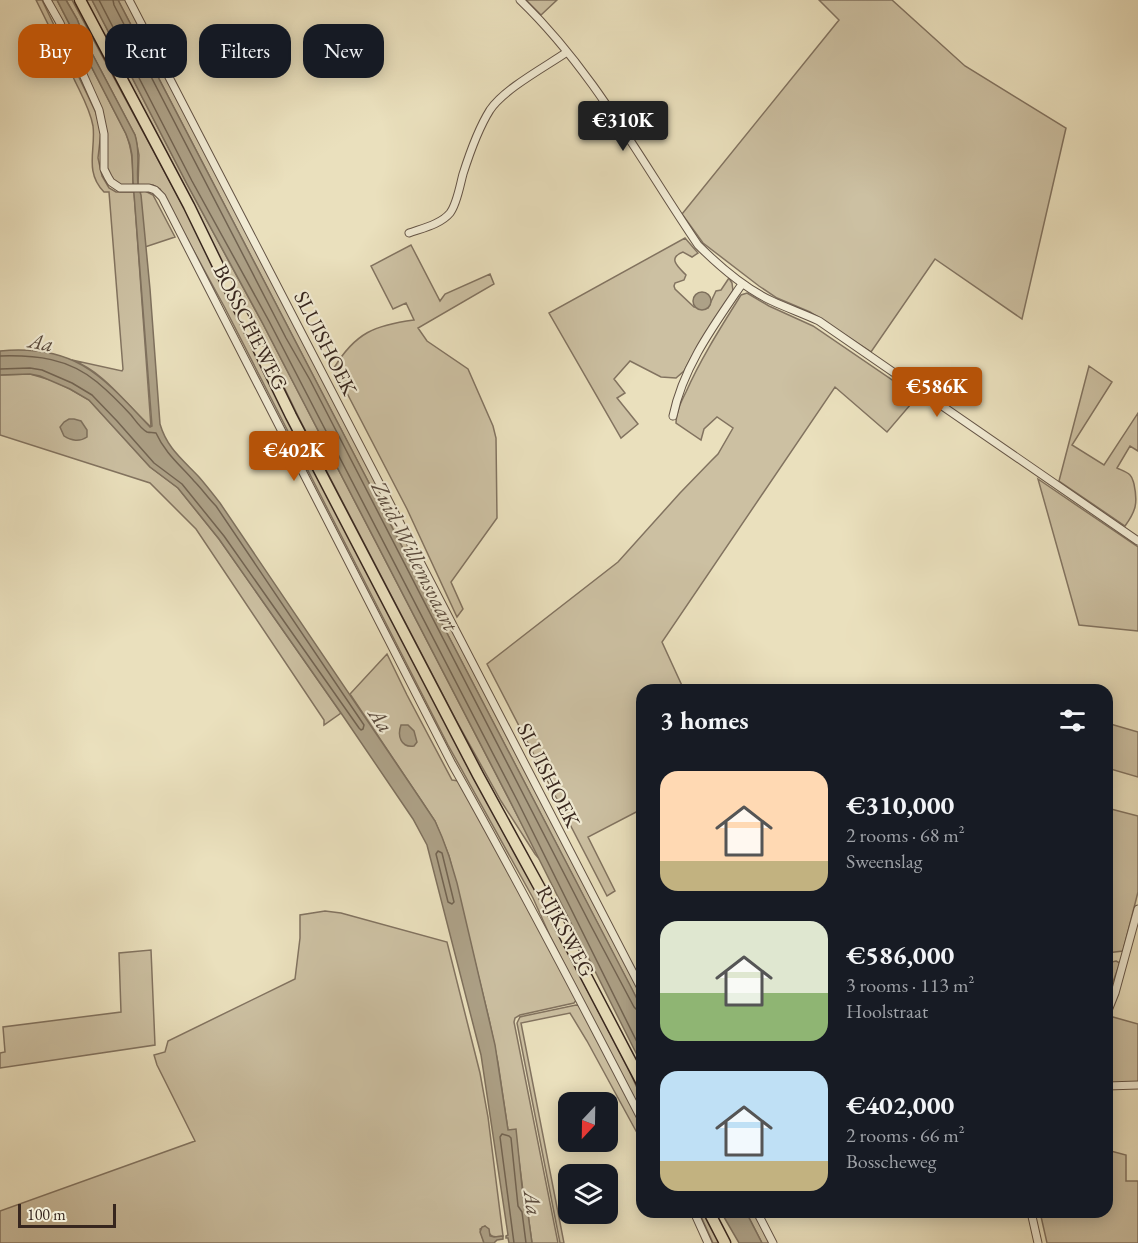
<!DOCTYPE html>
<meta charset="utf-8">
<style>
:root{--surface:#171b24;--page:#242831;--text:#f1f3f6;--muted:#9ea1a6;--accent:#b45309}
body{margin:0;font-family:"EB Garamond",serif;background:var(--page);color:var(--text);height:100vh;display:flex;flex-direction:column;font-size:22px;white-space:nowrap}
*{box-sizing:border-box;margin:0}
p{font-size:20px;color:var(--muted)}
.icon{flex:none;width:33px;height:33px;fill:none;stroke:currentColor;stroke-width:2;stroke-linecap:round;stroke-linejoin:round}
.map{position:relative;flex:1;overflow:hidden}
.details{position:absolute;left:636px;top:684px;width:477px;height:534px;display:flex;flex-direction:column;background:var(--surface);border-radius:18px;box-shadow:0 3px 15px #0003}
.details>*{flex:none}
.top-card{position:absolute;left:18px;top:24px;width:528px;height:54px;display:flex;gap:12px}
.needle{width:39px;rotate:202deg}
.buttons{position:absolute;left:558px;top:1092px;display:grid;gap:12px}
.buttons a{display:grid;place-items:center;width:60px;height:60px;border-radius:12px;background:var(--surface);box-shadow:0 3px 15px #0003;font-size:30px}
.scale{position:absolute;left:18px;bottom:15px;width:98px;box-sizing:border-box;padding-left:6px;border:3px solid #37261e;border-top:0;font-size:16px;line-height:21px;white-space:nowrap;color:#37261e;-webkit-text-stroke:4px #f1ebd4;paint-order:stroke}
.price{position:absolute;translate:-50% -51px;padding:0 14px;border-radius:6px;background:var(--accent);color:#fff;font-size:20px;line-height:39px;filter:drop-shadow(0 2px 3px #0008)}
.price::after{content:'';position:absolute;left:50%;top:36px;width:18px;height:14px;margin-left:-9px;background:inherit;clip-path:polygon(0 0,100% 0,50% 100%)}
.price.current{background:#222;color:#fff}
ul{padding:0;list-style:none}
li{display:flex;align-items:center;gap:18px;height:150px;padding:0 24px}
li span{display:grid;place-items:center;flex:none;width:168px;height:120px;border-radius:18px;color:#555}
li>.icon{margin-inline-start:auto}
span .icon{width:72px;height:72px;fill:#fffc;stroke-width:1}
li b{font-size:26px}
h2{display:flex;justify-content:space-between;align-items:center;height:72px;padding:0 24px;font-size:26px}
.chip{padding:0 21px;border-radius:18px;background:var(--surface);box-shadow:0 3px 15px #0003;font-size:21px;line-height:54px}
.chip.current{background:var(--accent);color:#fff}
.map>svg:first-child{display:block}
.green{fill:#ccc0a2;stroke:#827360;stroke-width:1.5}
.water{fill:#ada187;stroke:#7e705d;stroke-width:1.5}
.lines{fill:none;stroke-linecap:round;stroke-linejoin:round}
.shore{stroke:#726452;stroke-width:1.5}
.minor-casing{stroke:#645446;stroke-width:9}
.primary-casing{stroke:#37261e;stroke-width:13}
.minor{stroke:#f1ebd4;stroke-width:7}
.primary{stroke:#eae0bd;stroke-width:10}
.labels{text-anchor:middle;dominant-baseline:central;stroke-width:4.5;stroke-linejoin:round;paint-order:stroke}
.street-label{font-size:21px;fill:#37261e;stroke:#f1ebd4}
.water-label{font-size:22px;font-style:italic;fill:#5a4b3e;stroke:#f1ebd4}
</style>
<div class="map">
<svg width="1138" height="1243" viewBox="0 0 1138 1243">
<rect width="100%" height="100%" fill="#eae0bd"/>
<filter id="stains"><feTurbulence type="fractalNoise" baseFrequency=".00333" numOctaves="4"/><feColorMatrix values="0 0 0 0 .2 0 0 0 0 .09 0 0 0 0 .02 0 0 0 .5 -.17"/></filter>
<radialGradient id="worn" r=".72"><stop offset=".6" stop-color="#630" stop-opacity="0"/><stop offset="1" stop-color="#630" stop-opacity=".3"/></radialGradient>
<path class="green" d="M36,0h6l54,113 5,19 -3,26 4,18 7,12 7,4h18l17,235c-26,-23 -45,-54 -79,-67l50,11 1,-2 -14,-177h-5c-20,-20 -8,-43 -11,-66 -3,-17 -12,-32 -19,-47 -12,-27 -25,-53 -38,-79z
M50,0h7l69,134c7,17 7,34 7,52h-8l-9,-3 -9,-10v-39z
M66,0h6l118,219 287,559 152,292 13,29v16l-92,-179 -17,-38 -85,-153 -223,-437 -65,-119 -7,-4 -15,1 1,-31 -4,-20 -49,-93 -9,-23z
M85,0h7l95,184 76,140 278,537 -6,-7 -34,-53 -45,-81 -156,-300 -49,-101z
M118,0h9l515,994v15z
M526,0h31l-16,15z
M819,0h73l73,66 101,62 -44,191 -87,-60 -64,93 -61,-40 -33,-14 -18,-12 -56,-43 -21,-29 157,-194z
M145,191l8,4 22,42 -30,10 -5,-55z
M685,238l13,15 -6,4 -9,-5c-16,6 -5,15 3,23l-2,5 -9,3 -1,3 1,3 19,18 14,1 8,-17 5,-1 8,-12 3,5 1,8 -42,67 -7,13 -8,7 -15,-1 -31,-16 -16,18 11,14 -8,5 21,26 -17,14 -72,-125z
M411,245l29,56 5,-7 45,-20 4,10 -76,44 9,13 41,28 25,57 3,12 1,80 -46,64 12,27 -6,8 -50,-108 -73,-141c21,-35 41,-43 80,-48l-8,-17 -13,6 -22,-43z
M747,293l22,13 44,20 104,71 -30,35 -52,-45 -173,255 22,48h-42v119l-54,28 27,54 -8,5 -120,-232 131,-102 62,-69 31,-32 7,-7 15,-26 -16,-11 -13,12 -3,11 -25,-17c0,-11 5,-21 10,-31 15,-34 35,-65 55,-97z
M1089,366l23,16 -40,63 32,20 34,-52v38l-8,-5 -13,22c4,2 10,4 13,7 3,3 3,6 4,9 4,19 2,27 -9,42l-66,-45z
M30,374l24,7 16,8 19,11 61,67 28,21 41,51 122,174 -17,12v-5l-128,-191 -46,-46 -150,-48v-60z
M1038,479l100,68v84l-59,-6z
M387,654l20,41 45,85 7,1 118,218 -3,4 -54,12 -5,3 -1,4 44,221h-26l-5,-36 -2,-1 -10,-76h-7l-10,-67 -9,-44 -40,-163 -14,-35 -85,-127z
M1107,723l31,9v45l-31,-9z
M1107,808l31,8v76l-15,59 -16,2z
M325,911l16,2 106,29 33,131 8,44 15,119c-12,2 -12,1 -18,-10l-5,3 4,14h-484v-32l195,-70 -38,-76 -3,-10 11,-3 3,-11 127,-62 5,-41v-23z
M151,950l4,95 -155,23v-15l5,-1 -2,-25 118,-15 -2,-59z
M1116,961l4,2 -13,35v-35z
M576,1005l5,1 61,118v18l-55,-101 -17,-28 -49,10 43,220h-4l-43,-220 3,-6 4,-1z
M1113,1017l25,7v58l-31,2v-56z
M1107,1150l19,5v26h12v62h-91l-7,-31h67z
M699,1212h7l16,31h-9z
M746,1212h8l16,31h-8z"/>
<path class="water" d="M57,0h9l11,19 9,23 49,93c6,19 1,32 3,50 1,4 2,7 3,10l9,94 10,135c7,24 22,35 39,53 7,8 14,17 21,26l201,297 14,21 7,16 7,19 8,27 38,162 13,85 8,-1 8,77 3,1 5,36h-23l-1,-5h-2v-2l2,-1 -27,-180 -54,-210 -14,-26 -72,-106 -122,-174 -41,-51 -28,-21 -61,-67 -19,-11 -30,-13 -10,-2 -30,1v-24c76,-7 102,25 150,76l2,-1 -19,-245 -1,-26 -2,-10 -4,-11z
M92,0h26l514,989 10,20v56l-131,-262 -248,-479 -76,-140z
M693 301a9 9 0 1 1 18 0a9 9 0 1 1-18 0Z
M69,419h5l7,2 6,9v7c-7,5 -16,4 -23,-1l-4,-9 4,-5z
M401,725h7l6,6 3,11 -3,4c-13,2 -17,-10 -13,-21z
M721,1212h25l16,31h-23z
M485,1226l4,3 1,7 4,1 9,-1v3l-6,1 -3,3h-10l-4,-11 2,-5z"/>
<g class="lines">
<path class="shore" d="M99,0l93,181 77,140 248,479 125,252
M113,0l1,5 172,333 24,42 280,544 44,83 3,3 5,1
M0,356c36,-1 68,2 97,26 12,10 23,21 34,33 4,5 10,14 16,17 3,1 6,0 9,1 9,20 24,32 38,48 8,8 14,17 22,25l148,219 -1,4 -2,1 -2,-2 -135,-192 -42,-52 -28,-21 -37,-42 -25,-26 -20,-12 -30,-13 -12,-2 -30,1
M438,851l4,2 12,49 -2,2 -4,-2 -12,-48z
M514,1243l-14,-106 2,-3 7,2 2,2 7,68 4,6 4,31"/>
<g class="minor-casing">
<path id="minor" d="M47,0l13,23 39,87 5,24v35l4,8 3,5 9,6h29l6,2 7,7 290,567c66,117 128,236 190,356
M129,0l513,990
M520,0c73,70 121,161 178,245 22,22 46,43 74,56 15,7 32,13 47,20l319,220
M409,233c14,-5 32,-9 41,-20 7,-9 10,-28 13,-39 7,-22 15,-45 27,-64 14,-21 55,-43 77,-58
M673,416c10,-49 41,-91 69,-132
M1107,1013l8,-20 23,-84
M1107,1086l31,-1
M694,1212l14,31
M757,1212l16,31
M1031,1212l7,31"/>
</g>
<g class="primary-casing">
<path id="primary" d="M80,0l109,206 102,210 187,359 64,117 100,191
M709,1212l16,31"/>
</g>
<use href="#minor" class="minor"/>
<use href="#primary" class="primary"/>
</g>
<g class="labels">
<g class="street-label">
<text transform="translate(251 327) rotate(63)">BOSSCHEWEG</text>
<text transform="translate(326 343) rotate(63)">SLUISHOEK</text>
<text transform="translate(549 775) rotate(63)">SLUISHOEK</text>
<text transform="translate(566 931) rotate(62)">RIJKSWEG</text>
</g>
<g class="water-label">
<text transform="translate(41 342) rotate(10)">Aa</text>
<text transform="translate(415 556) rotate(63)">Zuid-Willemsvaart</text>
<text transform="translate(381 720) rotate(56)">Aa</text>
<text transform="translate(533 1203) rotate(81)">Aa</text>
</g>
</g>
<rect width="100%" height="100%" filter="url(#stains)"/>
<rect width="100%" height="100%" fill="url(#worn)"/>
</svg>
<div class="buttons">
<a><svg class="needle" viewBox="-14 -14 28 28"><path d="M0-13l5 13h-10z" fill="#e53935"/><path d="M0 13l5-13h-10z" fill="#9ea1a6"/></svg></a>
<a><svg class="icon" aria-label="layers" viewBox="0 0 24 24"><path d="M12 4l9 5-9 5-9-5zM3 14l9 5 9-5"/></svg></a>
</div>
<div class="scale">100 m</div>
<b class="price current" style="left:623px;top:152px">€310K</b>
<b class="price" style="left:937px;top:418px">€586K</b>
<b class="price" style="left:294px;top:482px">€402K</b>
<div class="top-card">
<a class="chip current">Buy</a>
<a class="chip">Rent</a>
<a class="chip">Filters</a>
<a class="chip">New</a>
</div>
<section class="details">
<h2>3 homes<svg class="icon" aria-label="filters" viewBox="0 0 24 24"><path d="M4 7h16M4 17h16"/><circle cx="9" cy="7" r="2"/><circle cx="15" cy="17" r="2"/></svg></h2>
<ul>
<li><span style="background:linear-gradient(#ffd9b3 75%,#c2b280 0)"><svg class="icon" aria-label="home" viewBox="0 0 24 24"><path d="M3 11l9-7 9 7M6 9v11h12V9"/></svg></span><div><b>€310,000</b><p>2 rooms · 68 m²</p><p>Sweenslag</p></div></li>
<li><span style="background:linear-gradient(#dfe7d0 60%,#8fb573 0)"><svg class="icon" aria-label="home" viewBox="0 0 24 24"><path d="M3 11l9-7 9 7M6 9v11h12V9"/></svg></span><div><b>€586,000</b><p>3 rooms · 113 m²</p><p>Hoolstraat</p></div></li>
<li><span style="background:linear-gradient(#bfe0f5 75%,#c2b280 0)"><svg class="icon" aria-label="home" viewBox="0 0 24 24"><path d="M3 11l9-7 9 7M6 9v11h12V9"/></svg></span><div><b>€402,000</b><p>2 rooms · 66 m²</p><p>Bosscheweg</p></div></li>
</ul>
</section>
</div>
